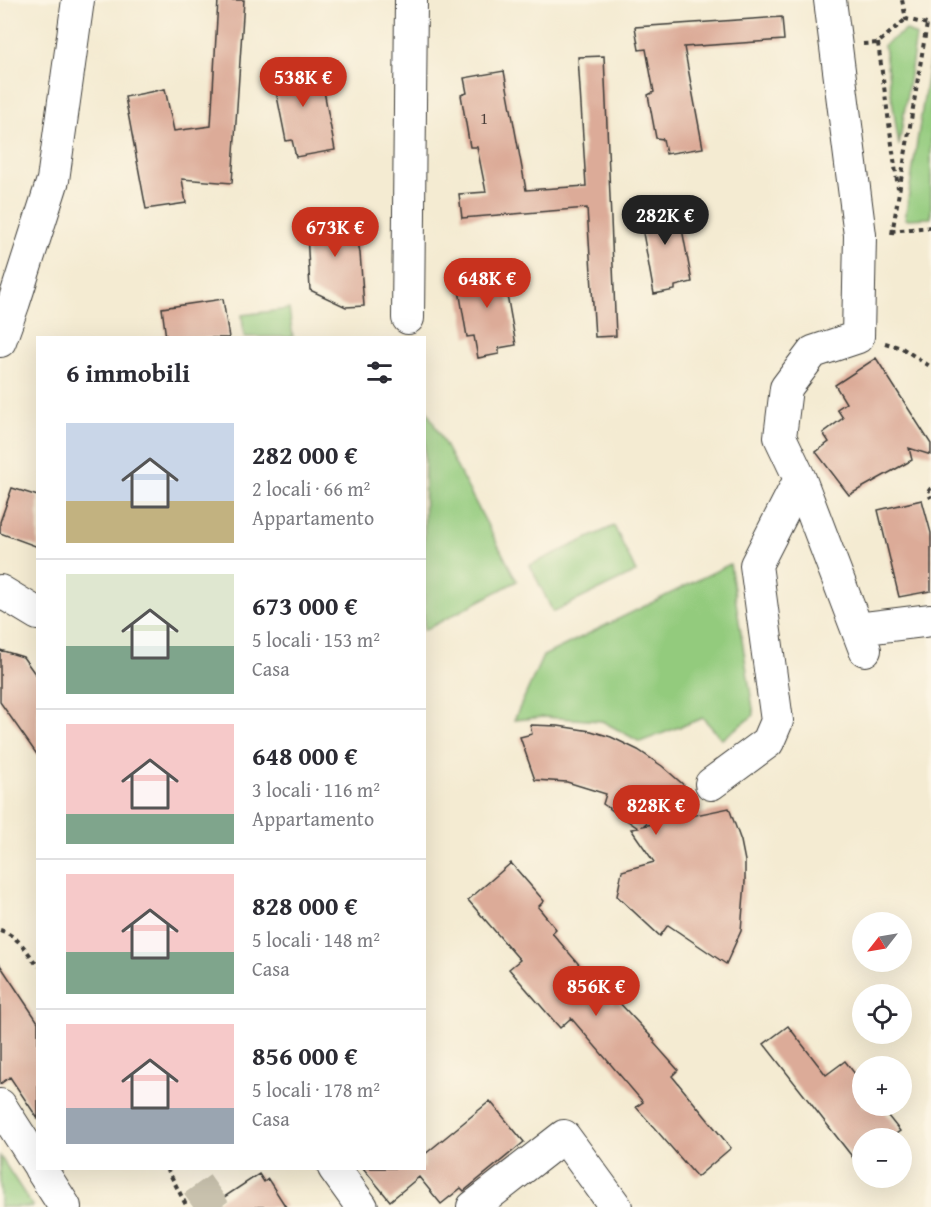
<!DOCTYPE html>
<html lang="it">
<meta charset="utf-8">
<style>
:root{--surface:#fff;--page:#f7f7f7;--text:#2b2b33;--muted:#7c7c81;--line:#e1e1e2;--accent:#c8321e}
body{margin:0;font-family:"Gentium Book Plus",serif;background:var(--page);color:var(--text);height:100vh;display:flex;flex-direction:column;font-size:22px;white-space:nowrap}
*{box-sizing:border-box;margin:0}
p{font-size:20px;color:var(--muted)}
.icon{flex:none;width:33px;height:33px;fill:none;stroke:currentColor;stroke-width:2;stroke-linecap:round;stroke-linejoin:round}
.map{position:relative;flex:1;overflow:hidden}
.side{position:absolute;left:36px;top:336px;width:390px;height:834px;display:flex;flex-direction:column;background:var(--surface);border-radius:0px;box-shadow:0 6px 24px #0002}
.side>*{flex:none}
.needle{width:39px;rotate:239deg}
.tools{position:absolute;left:852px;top:912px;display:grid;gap:12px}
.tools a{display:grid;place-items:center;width:60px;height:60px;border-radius:50%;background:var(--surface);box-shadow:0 6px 24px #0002;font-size:30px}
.price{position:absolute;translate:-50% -51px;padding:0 14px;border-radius:21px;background:var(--accent);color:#fff;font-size:20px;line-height:39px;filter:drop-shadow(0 2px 3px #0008)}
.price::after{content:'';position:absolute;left:50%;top:36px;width:18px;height:14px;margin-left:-9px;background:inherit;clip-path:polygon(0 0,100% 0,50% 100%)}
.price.on{background:#222;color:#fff}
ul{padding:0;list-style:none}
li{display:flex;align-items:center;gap:18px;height:150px;padding:0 30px}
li+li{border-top:2px solid var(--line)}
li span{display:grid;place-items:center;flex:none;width:168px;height:120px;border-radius:0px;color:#555}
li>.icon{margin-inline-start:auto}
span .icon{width:72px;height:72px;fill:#fffc;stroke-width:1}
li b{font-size:26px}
h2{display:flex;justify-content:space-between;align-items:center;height:72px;padding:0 30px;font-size:26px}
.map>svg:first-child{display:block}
.green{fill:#93cb7d;stroke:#58744c;stroke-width:1.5}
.building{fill:#dcab98}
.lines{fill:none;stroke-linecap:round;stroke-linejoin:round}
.minor-tunnel{stroke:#c9c2ae;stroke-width:32;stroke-dasharray:32 16;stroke-linecap:butt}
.minor-casing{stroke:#3c3b37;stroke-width:34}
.path{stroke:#3c3b37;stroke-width:4;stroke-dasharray:4.5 4.5;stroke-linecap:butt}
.minor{stroke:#fff;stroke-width:32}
.labels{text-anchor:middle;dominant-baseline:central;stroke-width:6;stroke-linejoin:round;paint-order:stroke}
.number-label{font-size:16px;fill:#4c403b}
</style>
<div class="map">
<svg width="931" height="1207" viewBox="0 0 931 1207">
<rect width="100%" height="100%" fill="#fcf5e5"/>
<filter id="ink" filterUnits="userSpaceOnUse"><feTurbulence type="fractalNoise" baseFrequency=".0167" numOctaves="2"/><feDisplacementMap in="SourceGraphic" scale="12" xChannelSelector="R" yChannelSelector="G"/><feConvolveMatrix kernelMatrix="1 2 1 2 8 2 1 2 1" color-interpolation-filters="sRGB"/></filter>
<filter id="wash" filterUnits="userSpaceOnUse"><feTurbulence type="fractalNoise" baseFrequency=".008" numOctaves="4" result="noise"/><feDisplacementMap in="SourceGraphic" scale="24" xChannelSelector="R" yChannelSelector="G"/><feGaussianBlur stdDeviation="1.35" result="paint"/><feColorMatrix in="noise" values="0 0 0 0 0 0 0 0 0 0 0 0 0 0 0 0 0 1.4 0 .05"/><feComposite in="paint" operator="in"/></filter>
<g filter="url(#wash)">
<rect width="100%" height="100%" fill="#f4ebd2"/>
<path class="green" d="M906,30l10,6 -17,110 -15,-101z
M931,52v166l-26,1z
M289,309l4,28h-49l-2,-22z
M425,407l92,174 -92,49h-1z
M614,526l22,46 -83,40 -23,-47z
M730,564l24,151 -32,24 -19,-21 -63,24 -38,-21 -58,-4 -30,3 29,-64z
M0,1156l33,51h-33z"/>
<g id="blocks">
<path class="building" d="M218,0h26l-12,183 -50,-4 4,24 -40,6 -21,-112 40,-8 9,42 37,-5z
M782,17l2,23 -100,7 19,101 -37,6 -3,-15 -7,-1 -8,-43 6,-3 -8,-43 -7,1 -4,-23z
M604,56l12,280 -21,1 -8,-129 -125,10 -3,-24 27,-2 -9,-45h-7l-9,-52 6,-2 -3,-15 40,-7 22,119 60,-4 -8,-129z
M299,61l1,6 19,-3 16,86 -39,7 -4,-17 -6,1 -15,-75z
M659,201l1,4 17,-3 15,80 -17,4v4l-21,4 -16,-89z
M353,212l7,41 4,53 -18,1 -36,-17 -4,-77z
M483,263l1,6 18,-3 14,79 -17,3v6l-21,4 -4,-22 -7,1 -8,-47 6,-2 -4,-21z
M223,299l6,39h-63l-4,-30z
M876,358l55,86v11l-22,-7 3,12 -63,35 -33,-43 13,-10 -6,-9 20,-15 -6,-9 9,-6 -11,-18z
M12,488l26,8v51l-38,-14v-11z
M922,500l9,33v58l-32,6 -21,-87z
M0,650l23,7 15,21v78l-38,-54z
M530,725l28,1 33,5 20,6 27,13 24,16 24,21 -43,39 86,-18 12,33 4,20v21l-4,49 -15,33 -58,-39 -8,11 -43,-40 5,-25 32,-9 -23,-33 7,-1 -35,-24 3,-10 -39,-12 -32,-2 -15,-43 12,-3z
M511,863l33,38 -6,6 18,22 -4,4 60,70 4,-4 39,42 -1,2 24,27 -6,6 59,72 -34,29 -61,-70 7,-5 -72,-84 -11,10 -51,-59 11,-9 -52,-60z
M0,965l38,57v97l-28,-42 -10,7z
M788,1026l38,49 19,-14 17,22v23h18l20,25 -10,7h-28v22l-4,4 -94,-120z
M490,1101l34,41 -60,49 -3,-3 -20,16 -22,-27 -29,24 -27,-33h61v-13z
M259,1174l5,8 4,-3 18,28h-77z"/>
</g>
</g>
<g filter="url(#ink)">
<use href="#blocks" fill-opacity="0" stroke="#3c3b37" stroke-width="1.5"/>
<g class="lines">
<path class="minor-tunnel" d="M193,1207l36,-26"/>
<g class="minor-casing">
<path id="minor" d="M408,318l3,-318
M0,341l14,-39 39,-122 25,-180
M800,479l65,171
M0,591l38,23
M857,629l74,-9
M711,784l57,-42 9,-21 -21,-156 44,-86 -20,-42 6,-49 27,-36 45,-15 2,-102 -30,-235
M0,1105l38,59
M40,1168l25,39
M334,1168l28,39
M473,1207l91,-71 52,71"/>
</g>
<path class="path" d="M902,0l4,19 25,6
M878,43l20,145
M863,44l15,-1 28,-24
M891,231l40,-4
M892,234l35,-210
M885,343l17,5 29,19
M931,488l-3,4 3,6
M0,930c18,6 28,22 38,37
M167,1168l20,39"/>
<use href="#minor" class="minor"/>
</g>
</g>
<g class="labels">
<g class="number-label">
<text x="484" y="118">1</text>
</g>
</g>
</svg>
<div class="tools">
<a><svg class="needle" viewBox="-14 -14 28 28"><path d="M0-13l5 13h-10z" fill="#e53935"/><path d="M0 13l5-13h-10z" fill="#7c7c81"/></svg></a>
<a><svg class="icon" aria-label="locate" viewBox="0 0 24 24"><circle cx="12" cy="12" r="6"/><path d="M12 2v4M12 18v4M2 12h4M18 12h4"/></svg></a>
<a>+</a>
<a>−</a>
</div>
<b class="price" style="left:303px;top:108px">538K €</b>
<b class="price on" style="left:665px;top:246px">282K €</b>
<b class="price" style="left:335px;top:258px">673K €</b>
<b class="price" style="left:487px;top:309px">648K €</b>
<b class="price" style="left:656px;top:836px">828K €</b>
<b class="price" style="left:596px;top:1017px">856K €</b>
<section class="side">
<h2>6 immobili<svg class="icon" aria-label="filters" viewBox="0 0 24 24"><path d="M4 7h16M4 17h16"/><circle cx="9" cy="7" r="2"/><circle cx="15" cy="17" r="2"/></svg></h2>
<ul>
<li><span style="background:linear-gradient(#c9d6e8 65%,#c2b280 0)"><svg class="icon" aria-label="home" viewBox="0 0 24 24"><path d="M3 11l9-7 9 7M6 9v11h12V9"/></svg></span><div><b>282 000 €</b><p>2 locali · 66 m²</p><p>Appartamento</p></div></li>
<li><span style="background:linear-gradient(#dfe7d0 60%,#7fa58c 0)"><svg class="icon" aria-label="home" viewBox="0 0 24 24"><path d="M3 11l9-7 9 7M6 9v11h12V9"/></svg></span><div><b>673 000 €</b><p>5 locali · 153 m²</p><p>Casa</p></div></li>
<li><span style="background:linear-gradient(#f6c9c9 75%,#7fa58c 0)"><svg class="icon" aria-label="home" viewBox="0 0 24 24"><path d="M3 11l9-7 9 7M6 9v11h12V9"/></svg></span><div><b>648 000 €</b><p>3 locali · 116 m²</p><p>Appartamento</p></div></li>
<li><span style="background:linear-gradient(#f6c9c9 65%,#7fa58c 0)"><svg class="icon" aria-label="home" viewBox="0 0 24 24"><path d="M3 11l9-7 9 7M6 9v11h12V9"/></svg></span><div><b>828 000 €</b><p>5 locali · 148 m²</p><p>Casa</p></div></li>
<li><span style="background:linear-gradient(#f6c9c9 70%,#9aa5b1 0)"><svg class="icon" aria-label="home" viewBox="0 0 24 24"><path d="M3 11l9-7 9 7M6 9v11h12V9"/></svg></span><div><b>856 000 €</b><p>5 locali · 178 m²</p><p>Casa</p></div></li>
</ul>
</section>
</div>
